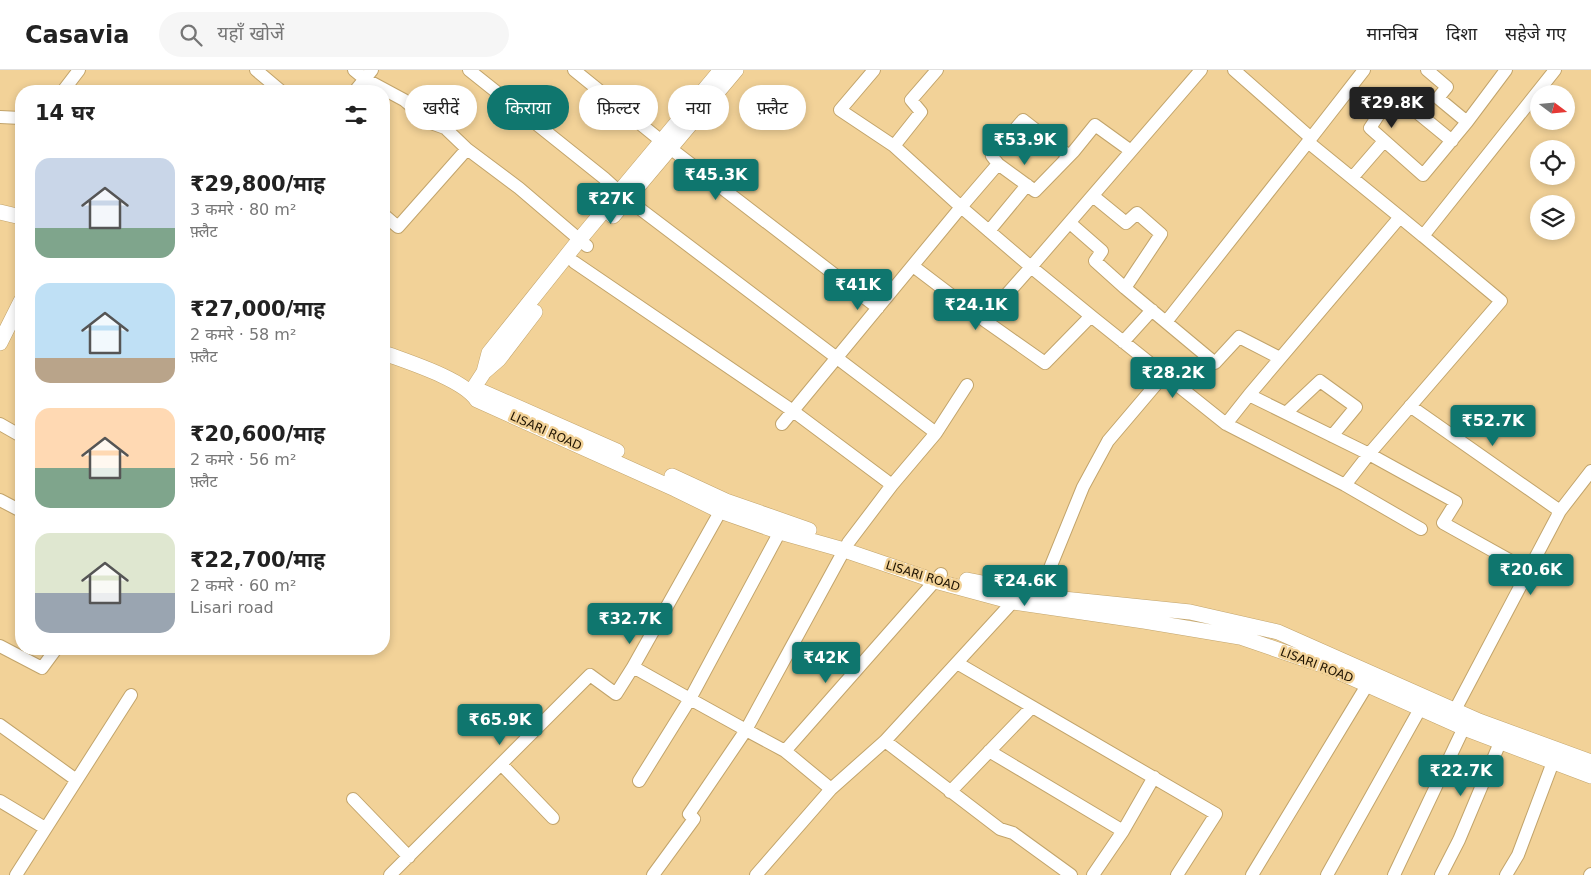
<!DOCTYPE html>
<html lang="hi">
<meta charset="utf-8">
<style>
:root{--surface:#fff;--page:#f6f6f6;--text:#222;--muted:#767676;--line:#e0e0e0;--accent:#0f766e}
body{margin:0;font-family:"DejaVu Sans","Noto Sans Devanagari",sans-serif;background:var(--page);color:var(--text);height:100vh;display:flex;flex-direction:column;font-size:19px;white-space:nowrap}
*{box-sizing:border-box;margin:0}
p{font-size:16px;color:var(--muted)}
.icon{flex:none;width:28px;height:28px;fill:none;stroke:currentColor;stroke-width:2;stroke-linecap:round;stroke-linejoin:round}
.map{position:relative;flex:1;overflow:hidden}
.panel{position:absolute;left:15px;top:15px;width:375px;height:570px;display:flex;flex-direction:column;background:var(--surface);border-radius:20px;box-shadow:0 2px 8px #0003}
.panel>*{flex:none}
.guide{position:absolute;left:405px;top:15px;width:475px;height:45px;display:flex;gap:10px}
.needle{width:32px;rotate:106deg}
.tools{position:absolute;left:1530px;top:15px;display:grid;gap:10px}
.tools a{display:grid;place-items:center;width:45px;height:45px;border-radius:50%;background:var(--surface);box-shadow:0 2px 8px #0003;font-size:25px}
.price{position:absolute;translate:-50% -42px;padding:0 11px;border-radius:5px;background:var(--accent);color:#fff;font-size:16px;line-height:32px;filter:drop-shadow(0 1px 2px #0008)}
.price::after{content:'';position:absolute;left:50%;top:30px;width:15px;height:11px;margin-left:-8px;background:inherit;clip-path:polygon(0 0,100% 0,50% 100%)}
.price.on{background:#222;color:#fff}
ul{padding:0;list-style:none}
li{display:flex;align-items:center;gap:15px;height:125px;padding:0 20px}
li span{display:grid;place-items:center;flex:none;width:140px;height:100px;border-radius:15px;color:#555}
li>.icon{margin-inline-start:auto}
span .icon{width:60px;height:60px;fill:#fffc;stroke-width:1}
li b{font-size:21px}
h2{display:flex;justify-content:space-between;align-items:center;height:60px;padding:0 20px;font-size:21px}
.tag{padding:0 18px;border-radius:22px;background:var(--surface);box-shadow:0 2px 8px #0003;font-size:18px;line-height:45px}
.tag.on{background:var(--accent);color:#fff}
header{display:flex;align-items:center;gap:30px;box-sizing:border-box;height:70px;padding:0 25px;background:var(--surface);border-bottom:1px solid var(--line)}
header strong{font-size:24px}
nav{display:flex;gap:28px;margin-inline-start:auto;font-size:18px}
.search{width:350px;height:45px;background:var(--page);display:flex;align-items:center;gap:12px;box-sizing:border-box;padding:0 18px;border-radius:28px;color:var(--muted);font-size:19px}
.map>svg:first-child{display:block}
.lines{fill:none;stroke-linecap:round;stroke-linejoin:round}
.minor-casing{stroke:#c2a46b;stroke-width:14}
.tertiary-casing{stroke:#c2a46b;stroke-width:16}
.minor{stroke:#fff;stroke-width:12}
.tertiary{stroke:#fff;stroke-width:15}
.labels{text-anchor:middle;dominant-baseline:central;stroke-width:5;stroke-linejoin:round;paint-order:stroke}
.street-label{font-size:12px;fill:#1d1200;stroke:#f2d298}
</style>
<header>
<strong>Casavia</strong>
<div class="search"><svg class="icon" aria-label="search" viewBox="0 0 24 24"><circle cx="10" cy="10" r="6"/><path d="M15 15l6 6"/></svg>यहाँ खोजें</div>
<nav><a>मानचित्र</a><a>दिशा</a><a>सहेजे गए</a></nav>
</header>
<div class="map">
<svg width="1591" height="805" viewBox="0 0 1591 805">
<rect width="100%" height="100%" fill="#f2d298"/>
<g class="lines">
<g class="minor-casing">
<path id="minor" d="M256,0l25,21
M354,0l11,9 39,21 27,23 14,5 22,21 52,39 68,58
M469,0l135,108 23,21 309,234 -44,52
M574,0l96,78 208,160
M874,0l-34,40 54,36
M1234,0l77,68 -3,4
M1427,0l20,17 -9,11 29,24 39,-52
M63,21l16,-21
M355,21l17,-21
M0,47l21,1
M1311,68l53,-68
M1452,71l-50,-41 -13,-1 -19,29 53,47 44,-53
M998,94l37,27 39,-40 21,-26 36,26
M1352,108l32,-37
M1027,115l-38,46 -28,-24 37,-43 -6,-8 31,-36 46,36
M384,145l14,12 69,-78
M1400,147l23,19
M1070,153l32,28 -7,10 30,27 36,-54 -24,-21 -11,10 -33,-27
M989,161l42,36 170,-197
M574,192l219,149 99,74 -44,58 -102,187 39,21
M913,196l71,54 47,-53 60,49 -46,47 -61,-43
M1125,218l90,75 24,-26 41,21
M1091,246l135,108 23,-29
M1166,252l142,-180 92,75 -151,178 120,59 132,-153 -78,-65 132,-166
M1123,272l29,-32
M1410,336l150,105
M1286,343l34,-32 36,26 -24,29
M0,354l21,12
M782,354l179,-217 -67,-61 27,-34 -10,-12 26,-30
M1226,354l119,61 24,-31 87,48 -13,21 86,48
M936,363l31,-48
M1345,415l76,44
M0,430l21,11
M1039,525l44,-108 25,-46 56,-66
M0,576l42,22 14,-19
M957,593l259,151 -39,61
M1455,640l105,-199 31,-40
M0,655l75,54
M885,671l115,88 13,4 58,42
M989,681l134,80
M501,694l52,54
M639,711l51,-82 -57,-32 92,-164
M831,719l-46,-38 156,-177
M950,722l82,-85
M353,729l56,58
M0,731l45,27
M16,805l115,-180
M390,805l200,-200 26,19 17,-27
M653,805l41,-56 -5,-5 57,-84 -56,-31 94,-175
M756,805l75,-86 54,-48 134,-146
M1093,805l30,-44 31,-54
M1252,805l120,-198
M1327,805l98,-175
M1394,805l73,-154
M1441,805l18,-35 45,-107
M1506,805l12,-20 38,-101
M1590,805l1,-1"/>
</g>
<g class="tertiary-casing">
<path id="tertiary" d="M0,142l21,5
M613,146l123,-146
M0,273l21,-42
M384,283c24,9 79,26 93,47l198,89 45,22 60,21 64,18 91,31 78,21 131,19 96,16 85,29 139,62 127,48
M484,302l15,-13 36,-47
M471,322l13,-20 5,-19 91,-114 141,-169
M483,322l134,59
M672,406l54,25 83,29
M967,510l96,19 127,13 88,20 201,89 112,41"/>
</g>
<use href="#minor" class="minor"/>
<use href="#tertiary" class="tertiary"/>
</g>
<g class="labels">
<g class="street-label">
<text transform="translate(546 361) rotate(24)">LISARI ROAD</text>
<text transform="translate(923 506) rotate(17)">LISARI ROAD</text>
<text transform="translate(1317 595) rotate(21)">LISARI ROAD</text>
</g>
</g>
</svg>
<div class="tools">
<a><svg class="needle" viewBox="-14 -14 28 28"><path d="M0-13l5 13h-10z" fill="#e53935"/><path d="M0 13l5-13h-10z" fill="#767676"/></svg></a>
<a><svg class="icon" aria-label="locate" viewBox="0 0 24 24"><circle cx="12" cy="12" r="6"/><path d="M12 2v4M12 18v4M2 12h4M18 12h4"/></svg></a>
<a><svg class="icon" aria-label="layers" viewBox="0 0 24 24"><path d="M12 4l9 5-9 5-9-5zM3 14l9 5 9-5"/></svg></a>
</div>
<b class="price on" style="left:1392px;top:59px">₹29.8K</b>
<b class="price" style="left:1025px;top:96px">₹53.9K</b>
<b class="price" style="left:716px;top:131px">₹45.3K</b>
<b class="price" style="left:611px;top:155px">₹27K</b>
<b class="price" style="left:858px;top:241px">₹41K</b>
<b class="price" style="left:976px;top:261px">₹24.1K</b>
<b class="price" style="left:1173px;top:329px">₹28.2K</b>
<b class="price" style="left:1493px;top:377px">₹52.7K</b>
<b class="price" style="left:1531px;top:526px">₹20.6K</b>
<b class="price" style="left:1025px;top:537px">₹24.6K</b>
<b class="price" style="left:630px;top:575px">₹32.7K</b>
<b class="price" style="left:826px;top:614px">₹42K</b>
<b class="price" style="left:500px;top:676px">₹65.9K</b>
<b class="price" style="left:1461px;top:727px">₹22.7K</b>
<div class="guide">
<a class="tag">खरीदें</a>
<a class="tag on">किराया</a>
<a class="tag">फ़िल्टर</a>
<a class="tag">नया</a>
<a class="tag">फ़्लैट</a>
</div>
<section class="panel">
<h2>14 घर<svg class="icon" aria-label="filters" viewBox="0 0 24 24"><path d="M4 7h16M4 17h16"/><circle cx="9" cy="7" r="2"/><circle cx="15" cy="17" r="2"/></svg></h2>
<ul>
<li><span style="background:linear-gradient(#c9d6e8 70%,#7fa58c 0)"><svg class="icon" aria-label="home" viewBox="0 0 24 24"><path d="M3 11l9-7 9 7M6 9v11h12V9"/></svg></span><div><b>₹29,800/माह</b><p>3 कमरे · 80 m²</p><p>फ़्लैट</p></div></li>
<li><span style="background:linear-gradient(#bfe0f5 75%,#b9a48a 0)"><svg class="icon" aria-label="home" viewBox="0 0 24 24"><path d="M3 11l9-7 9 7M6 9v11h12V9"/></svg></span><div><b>₹27,000/माह</b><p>2 कमरे · 58 m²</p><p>फ़्लैट</p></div></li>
<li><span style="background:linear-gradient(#ffd9b3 60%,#7fa58c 0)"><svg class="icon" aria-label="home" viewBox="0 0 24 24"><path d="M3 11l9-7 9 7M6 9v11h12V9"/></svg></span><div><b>₹20,600/माह</b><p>2 कमरे · 56 m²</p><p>फ़्लैट</p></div></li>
<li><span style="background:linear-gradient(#dfe7d0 60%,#9aa5b1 0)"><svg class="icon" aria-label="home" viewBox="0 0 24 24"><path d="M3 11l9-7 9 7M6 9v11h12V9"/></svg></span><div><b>₹22,700/माह</b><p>2 कमरे · 60 m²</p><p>Lisari road</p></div></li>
</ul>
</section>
</div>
